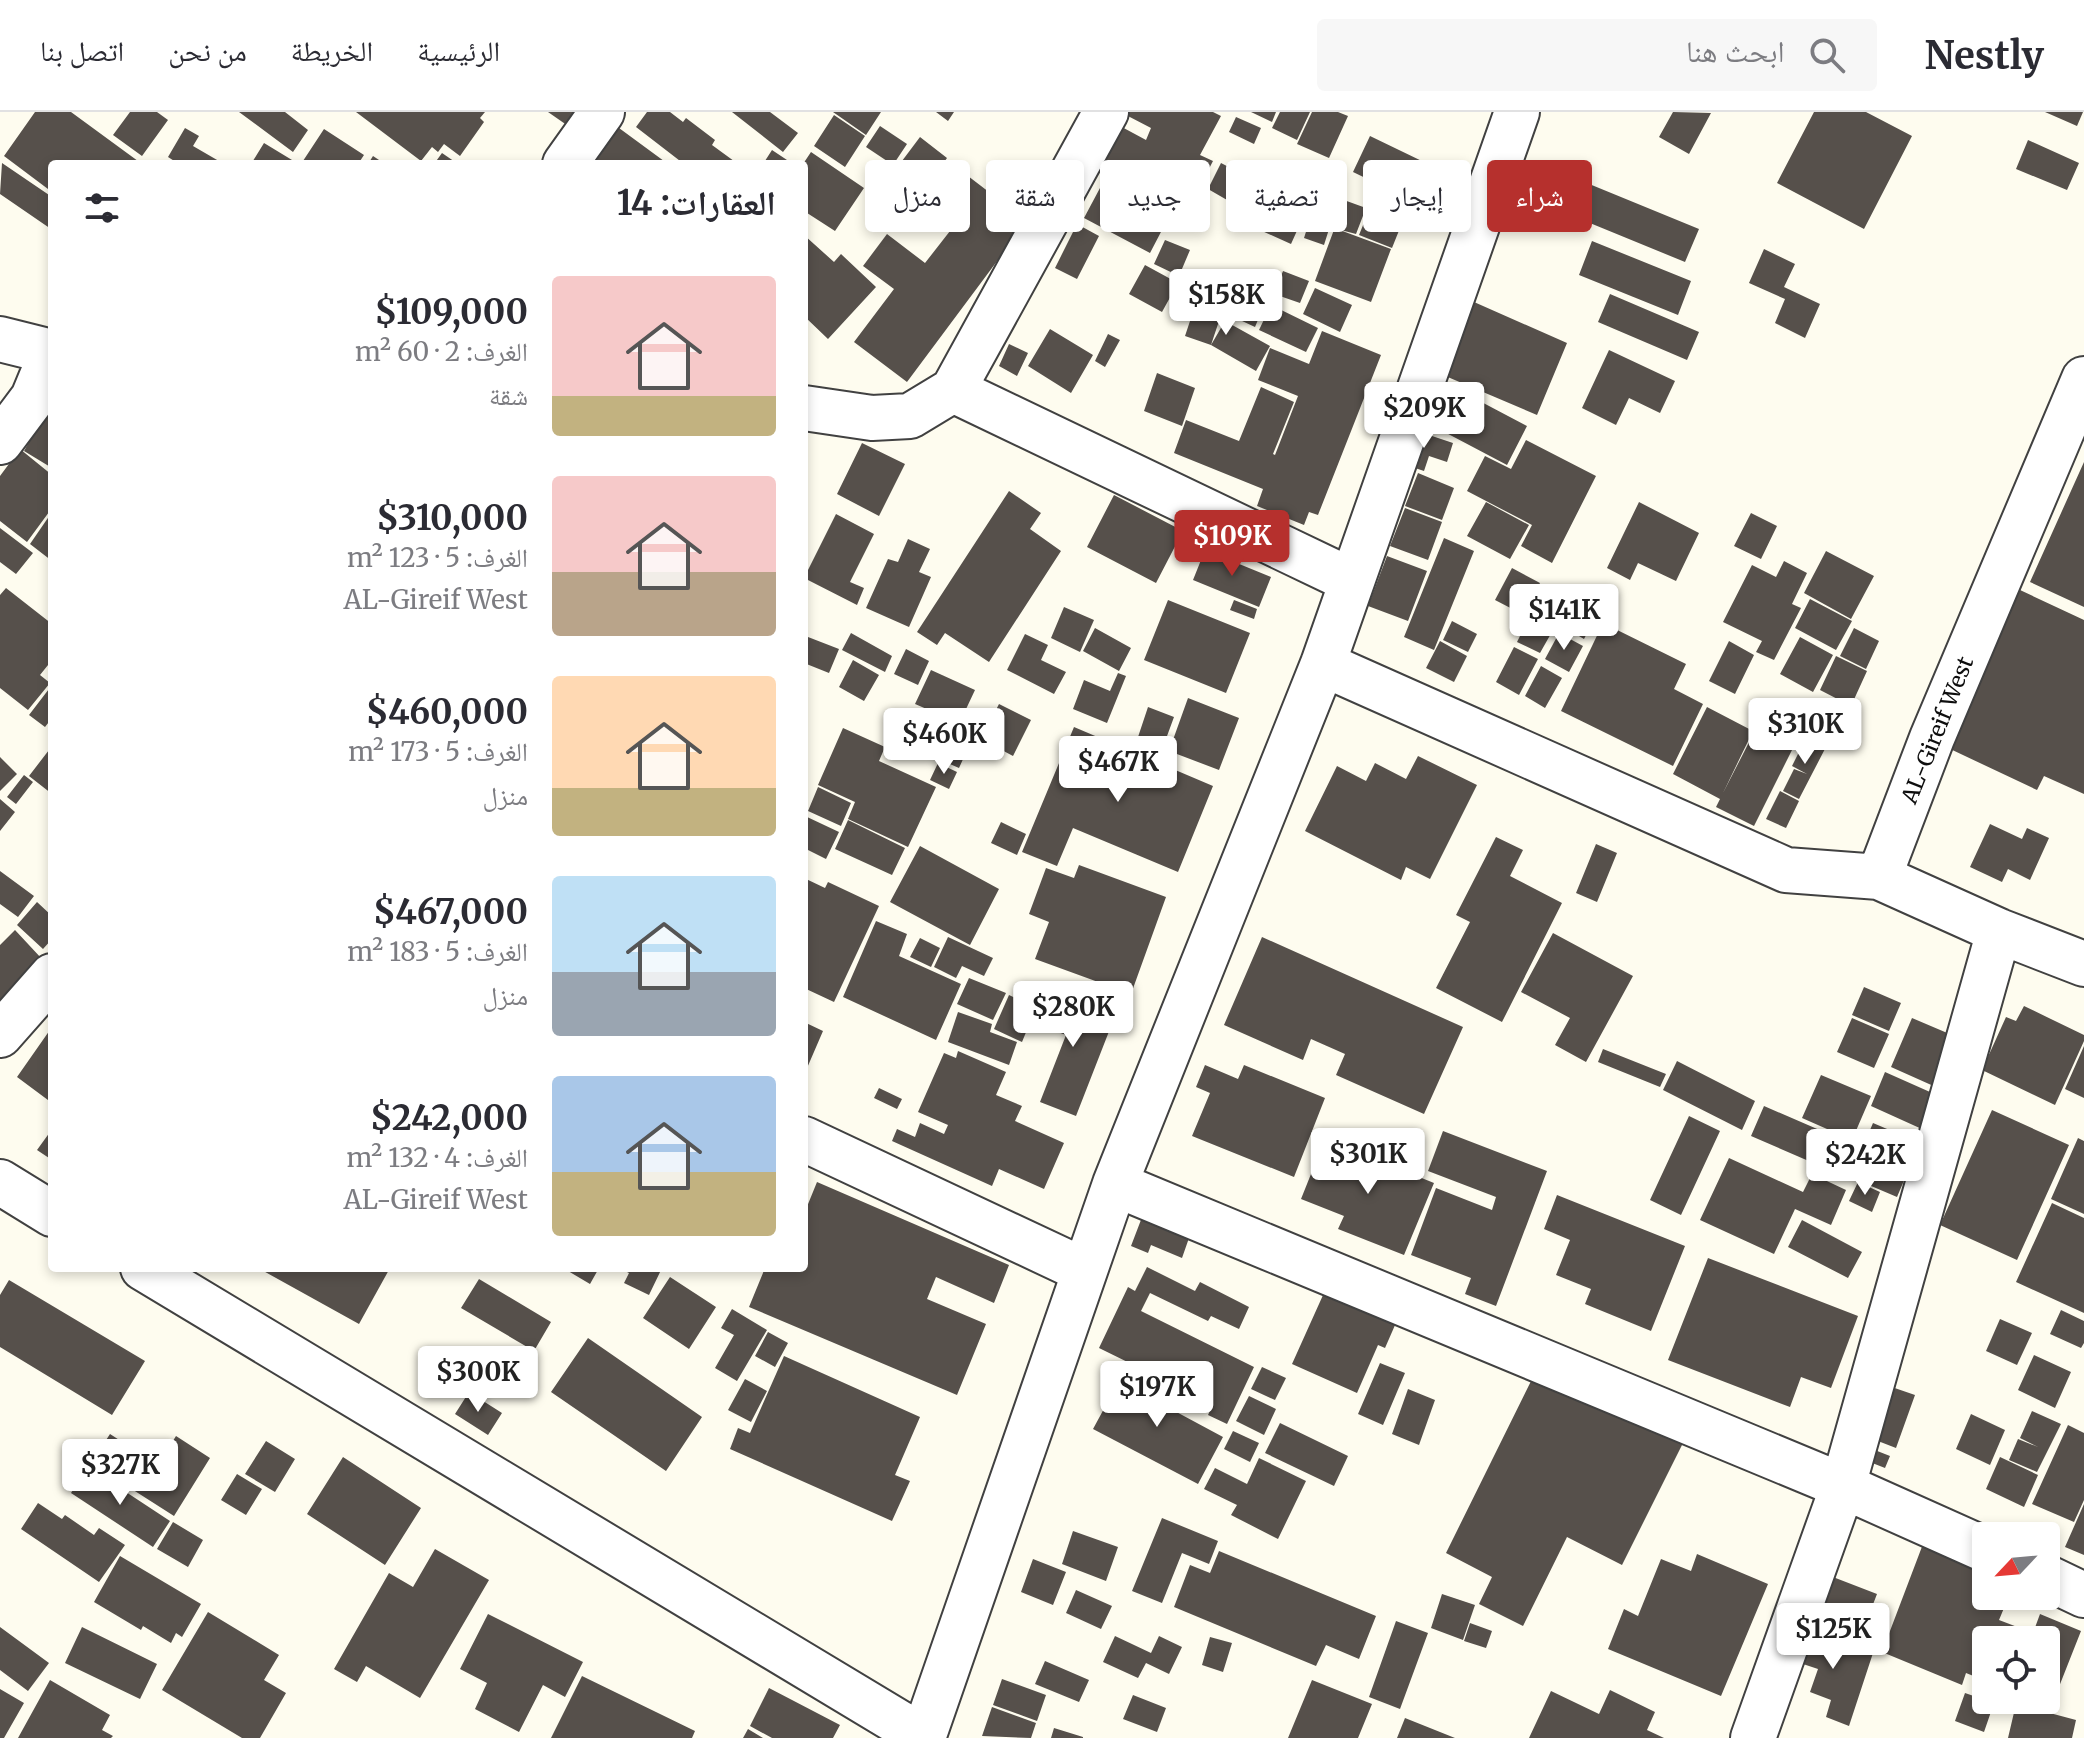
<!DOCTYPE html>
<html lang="ar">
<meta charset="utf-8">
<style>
:root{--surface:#fff;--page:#f7f7f7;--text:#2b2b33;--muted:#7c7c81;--line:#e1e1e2;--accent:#b6302d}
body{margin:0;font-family:Merriweather,"Noto Naskh Arabic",serif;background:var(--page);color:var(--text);direction:rtl;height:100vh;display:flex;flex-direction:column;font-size:30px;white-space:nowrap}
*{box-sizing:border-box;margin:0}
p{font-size:26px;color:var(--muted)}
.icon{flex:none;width:44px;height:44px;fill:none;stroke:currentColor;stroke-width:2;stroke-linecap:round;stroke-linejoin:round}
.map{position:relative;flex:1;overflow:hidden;direction:ltr}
.panel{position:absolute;left:48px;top:48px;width:760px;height:1112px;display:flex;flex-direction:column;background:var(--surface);border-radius:8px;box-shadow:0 4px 12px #0003;direction:rtl}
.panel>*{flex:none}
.guide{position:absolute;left:832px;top:48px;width:760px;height:72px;direction:rtl;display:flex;gap:16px}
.needle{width:52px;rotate:244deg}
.tools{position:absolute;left:1972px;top:1410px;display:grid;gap:16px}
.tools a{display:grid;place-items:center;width:88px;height:88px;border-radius:8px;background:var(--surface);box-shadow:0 4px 12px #0003;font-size:40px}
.price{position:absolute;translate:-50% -68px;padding:0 18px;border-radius:8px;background:#fff;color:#222;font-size:26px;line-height:52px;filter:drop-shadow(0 2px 4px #0008)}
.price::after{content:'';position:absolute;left:50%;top:48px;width:24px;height:18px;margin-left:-12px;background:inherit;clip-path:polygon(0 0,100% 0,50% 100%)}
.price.active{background:var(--accent);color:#fff}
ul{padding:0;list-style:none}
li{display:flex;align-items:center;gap:24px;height:200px;padding:0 32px}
li span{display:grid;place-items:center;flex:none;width:224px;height:160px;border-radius:8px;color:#555}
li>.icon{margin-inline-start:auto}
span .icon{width:96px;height:96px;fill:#fffc;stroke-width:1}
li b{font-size:34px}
h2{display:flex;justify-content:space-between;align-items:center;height:96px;padding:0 32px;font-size:34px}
.chip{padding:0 28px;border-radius:8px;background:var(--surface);box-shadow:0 4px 12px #0003;font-size:28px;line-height:72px}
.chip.active{background:var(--accent);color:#fff}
header{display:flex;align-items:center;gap:48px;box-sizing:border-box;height:112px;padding:0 40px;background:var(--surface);border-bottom:2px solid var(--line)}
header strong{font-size:38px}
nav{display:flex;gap:44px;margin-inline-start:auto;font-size:28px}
.search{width:560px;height:72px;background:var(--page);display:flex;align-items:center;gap:20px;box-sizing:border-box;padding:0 28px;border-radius:8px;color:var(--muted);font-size:30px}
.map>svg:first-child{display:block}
.building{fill:#56504b}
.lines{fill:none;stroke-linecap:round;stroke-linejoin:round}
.minor-casing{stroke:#414141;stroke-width:48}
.minor{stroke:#fff;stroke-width:44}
.labels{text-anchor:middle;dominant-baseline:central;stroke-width:8;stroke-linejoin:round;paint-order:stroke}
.street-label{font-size:22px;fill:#0e0e0e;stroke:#fff}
</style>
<header>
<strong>Nestly</strong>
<div class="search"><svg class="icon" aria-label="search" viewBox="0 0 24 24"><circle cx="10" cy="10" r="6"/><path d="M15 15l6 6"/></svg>ابحث هنا</div>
<nav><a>الرئيسية</a><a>الخريطة</a><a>من نحن</a><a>اتصل بنا</a></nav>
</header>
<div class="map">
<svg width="2084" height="1626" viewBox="0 0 2084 1626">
<rect width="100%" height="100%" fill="#fefcef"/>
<path class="building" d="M35,0h36l71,52h-90v28l-48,-36z
M130,0h27l11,8 -26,36 -29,-21z
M239,0h46l23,18 -15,22z
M356,0h129l-5,6 4,4 -24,34 -16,-12 -6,8 -6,-5 -11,14z
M548,0h34l-11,16z
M647,0h23l13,10 3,-4 29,22 -3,5 26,19h-54l-48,-37z
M732,0h38l28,21 -15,19z
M833,0h48l-15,23z
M936,0h18l-6,9z
M1127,0h86l8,4 -21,39 13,6 -15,29 -12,-6 -36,69 -66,-35 16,-30 27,14 11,-22 -37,-19 19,-35 26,14 5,-12 -25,-13z
M1251,0h25l-4,10z
M1280,0h30l-13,28 -25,-12z
M1312,0h26l10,4 -19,42 -32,-14z
M1673,0l38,1 -22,41 -30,-17z
M1814,0h52l46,24 -48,93 -87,-46z
M2045,0h38l-6,14z
M834,3l31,21 -20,31 -31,-21z
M1236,5l25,11 -7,16 -25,-12z
M880,14l27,18 -14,21 -27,-18z
M185,16l14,8 -6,10 31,18h-45l-11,-7z
M619,16l49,36h-74z
M324,17l40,26 -6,9h-57z
M1370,24l58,28 -17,36 -58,-28z
M920,25l27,21 -17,24 -28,-21z
M2028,28l51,23 -12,27 -51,-21z
M264,31l28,17 -3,4h-38z
M772,38l21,14h-30z
M811,40l53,36 -29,43 -31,-20 -1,-47z
M442,41l16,11h-24z
M373,44l12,8h-17z
M2,51l50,34 -1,32 -51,-35z
M1221,51l27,14 -14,27 -26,-15z
M1538,51l161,66 -14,33 -161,-66z
M968,64l59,45 -120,161 -53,-40 40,-53 -31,-23 24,-32 38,29 25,-32 -25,-18 24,-32 9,7z
M1319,79l47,17 -10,26 -19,-5 54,20 -20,53 -56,-21 20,-54 -5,-1 -6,19 -20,-7z
M1264,83l41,18 -14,31 -40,-18z
M1368,101l32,15 -8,20 -33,-13z
M1077,112l22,12 -22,43 -22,-11z
M804,123l30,27 7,-8 35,33 -48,52 -24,-23z
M1165,128l25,10 -11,26 -25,-12z
M1592,129l99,40 -13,34 -99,-40z
M1764,137l31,15 -11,23 36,17 -15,34 -30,-15 10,-24 -36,-16z
M1145,153l33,18 -16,29 -33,-18z
M1283,159l26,10 -9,22 -26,-9z
M1315,176l37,17 -12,27 -37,-18z
M1237,178l28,13 -10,24 -28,-13z
M1610,182l89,38 -12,28 -89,-38z
M1474,190l93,41 -30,72 -94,-40z
M1196,191l26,9 -11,33 14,-24 45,25 -14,25 -45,-26 -26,-9z
M1271,193l47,23 -12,24 -47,-22z
M1050,217l43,26 -22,38 -43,-27z
M1322,219l59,24 -63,160 -9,-3 -5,13 -47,-19 6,-17 -89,-36 12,-33 53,21 22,-54 33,15 -21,52 2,1 23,-59 -40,-16 12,-32 39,16z
M1108,222l12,6 -15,27 -10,-6z
M1009,232l19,9 -11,23 -18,-10z
M1609,238l66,31 -15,32 -31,-15 -13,27 -34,-17z
M1157,261l38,15 -13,38 -38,-15z
M1436,266l91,48 -20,39 -91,-48z
M45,302l7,4v50l-28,-17z
M1411,317l42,14 -6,19 -18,-6 -5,15 -24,-8z
M1526,328l70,36 -44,87 -31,-17 11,-21 -65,-34 18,-35 26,13z
M862,331l43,21 -26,52 -42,-22z
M20,337l32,26v33l-25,34 -27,-21v-45z
M2084,350v145l-54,-25z
M1418,361l36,15 -12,32 -37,-14z
M1009,379l32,22 -11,16 31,22 -72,111 -44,-29 -8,12 -20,-13z
M1114,383l69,36 -27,52 -69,-36z
M1486,390l43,23 -19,34 -43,-23z
M1639,390l60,31 -23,48 -38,-18 -8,17 -23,-12z
M1405,396l37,14 -14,38 -38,-14z
M52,400v49l-22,-17z
M1751,401l26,13 -16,33 -27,-13z
M836,402l38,20 -24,48 14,6 -7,17 -53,-27z
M0,416l33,25 -17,21 -16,-12z
M1444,426l30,13 -40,99 -30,-13z
M908,427l22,10 -11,23 12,5 -22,50 -43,-19 22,-49 10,3z
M1205,438l66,27 -12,30 -66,-27z
M1826,439l48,25 -23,43 -47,-26z
M1387,444l40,15 -19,50 -40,-15z
M1784,449l23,12 -15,31 9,4 -27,52 -18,-8 6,-11 -39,-19 29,-57 24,12z
M1512,456l28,15 -16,32 -29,-15z
M6,476l46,36v36l-12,15 10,8 -22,27 -28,-22v-93z
M1545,478l23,12 -13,25 -23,-12z
M2020,478l64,30v174l-40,-18 -7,14 -91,-43z
M1810,487l42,22 -16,29 -41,-22z
M1168,488l82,33 -24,60 -82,-33z
M1234,488l23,9 -3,10 -24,-9z
M1573,493l22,13 -11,21 -22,-13z
M1064,495l30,13 -14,32 -29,-14z
M1529,506l24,12 -13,23 -23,-11z
M1452,509l25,13 -9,18 -25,-12z
M1603,511l83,41 -12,25 29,15 -30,62 -112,-55z
M1095,516l36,20 -12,23 -36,-20z
M1854,516l25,13 -13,28 -26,-13z
M851,521l41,23 -7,16 -43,-22z
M1559,521l24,13 -14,26 -24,-13z
M1025,522l23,11 -7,15 25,12 -12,22 -47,-24z
M808,525l31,12 -10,24 -25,-10v-17z
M1800,525l33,18 -20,37 -33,-18z
M1440,529l27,15 -13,26 -28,-14z
M1729,529l25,14 -19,39 -26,-13z
M1514,535l24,12 -19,36 -23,-13z
M906,537l23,12 -11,24 -24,-11z
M1836,544l31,15 -16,35 -31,-16z
M853,548l26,15 -15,26 -25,-14z
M1541,554l21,12 -17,30 -20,-12z
M931,558l44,20 -16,34 -8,-3 -14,27 -21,-9 13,-29 -14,-6z
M1118,561l8,3 -19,47 -34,-14 11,-29 26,11z
M52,573v33l-7,9 -16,-12z
M1188,586l51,20 -20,52 -50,-19z
M1817,586l35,17 -14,29 -34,-17z
M999,592l32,16 -18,36 -32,-17z
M1148,595l26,10 -11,30 -25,-10z
M1707,595l46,24 -30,62 41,-80 37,19 -47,94 -38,-19 4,-8 -47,-25z
M970,598l14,6 -18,37 -13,-6z
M1074,615l139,59 -35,86 -105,-44 -16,38 -35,-14z
M843,616l42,19 -6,14 57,26 -28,60 -60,-28 7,-17 -37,-17z
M1808,622l19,11 -28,54 -16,-8 11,-22 13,5 -15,-8z
M942,635l22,10 -5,11 -23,-10z
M49,638l3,2v42l-23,-18z
M1418,644l59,29 -47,94 -24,-12 -5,13 -96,-49 32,-65 29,15 9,-18 31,16z
M0,645l17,17 -17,17z
M938,651l19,9 -8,17 -19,-9z
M24,663l9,7 -17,22 -9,-7z
M818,675l33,16 -10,23 -33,-15z
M1780,679l19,10 -13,27 -20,-9z
M0,687l15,13 -15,19z
M805,704l34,16 -13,27 -22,-11z
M848,708l57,28 -13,27 -57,-26z
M1001,710l25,12 -9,21 -26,-12z
M1990,712l32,15 5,-11 22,10 -19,42 -22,-11 -6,13 -32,-15z
M1496,725l27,13 -13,26 52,27 -60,119 -66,-34 34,-66 -14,-7z
M1596,732l21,9 -20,49 -21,-9z
M920,734l79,43 -29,56 -80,-43z
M1079,753l87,32 -35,97 -96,-35 14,-37 -20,-8 17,-46 28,10z
M0,759l34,25 -16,21 -18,-13z
M804,766l21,10 3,-6 51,24 -45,96 -30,-14z
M37,790l15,14v23l-9,10 -26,-24z
M876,809l31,13 -8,22 62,28 -25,56 -93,-43z
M15,818l27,29 -42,41v-55z
M1553,821l80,43 -47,86 -31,-17 15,-27 -49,-26z
M948,825l45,21 -9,18 -22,-10 -6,12 -22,-11z
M1262,825l201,90 -39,87 -88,-39 9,-21 -34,-15 -8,21 -79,-35z
M920,826l20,10 -9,19 -21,-10z
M969,866l37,15 -13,27 -36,-16z
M1864,875l37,16 -12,28 -37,-16z
M1049,878l66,26 -39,100 -36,-14 26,-67 -30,-11z
M1009,883l27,13 -14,34 -28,-13z
M2024,894l60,29v6l-29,64 -73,-35 24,-53 10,4z
M958,900l34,12 -2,8 27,10 -8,23 -61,-23z
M1852,906l37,16 -15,34 -37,-16z
M1912,906l47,20 -21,50 -47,-21z
M804,910l19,9 -19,44z
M52,915v76l-35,-26z
M2084,934v52l-19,-9z
M1603,937l63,25 -6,13 -62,-25z
M958,939l48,21 -10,23 26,11 -7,15 49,22 -20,46 -45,-20 -7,17 -100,-45 5,-12 18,8 5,-14 24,11 4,-9 -30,-13 26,-59 12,5z
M1677,949l78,40 -13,29 -79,-40z
M1205,953l33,14 6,-14 81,33 -31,79 -102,-41 18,-43 -14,-6z
M1885,960l54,24 -15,34 -53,-24z
M1821,963l50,21 -19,44 -50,-22z
M879,976l23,11 -5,10 -23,-11z
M1764,994l97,42 -13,30 -97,-42z
M1992,998l77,35 -52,115 -77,-35z
M1689,1004l31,15 -39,84 -31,-15z
M1873,1011l47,20 -23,54 -47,-20z
M1443,1019l104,40 -51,135 -31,-12 6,-16 -60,-23 25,-67 56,22 4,-13 -68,-26z
M50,1020l2,1v27l-15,-10z
M2078,1026l6,3v73l-33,-15z
M1325,1027l109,44 -30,72 -66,-26 6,-13 -43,-17z
M1729,1046l74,34 9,-18 34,16 -15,35 -36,-16 -21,45 -74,-34z
M817,1070l192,83 -15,38 -58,-26 -9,22 59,25 -29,71 -208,-88 16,-39h39v-54z
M1858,1070l22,10 -8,20 -23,-11z
M1557,1083l128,51 -34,85 -66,-27 6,-15 -35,-14 14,-35 -26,-11z
M2052,1091l32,15v95l-68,-31z
M1144,1100l45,26 -7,20 -31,-13 -3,8 -17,-7z
M1802,1108l60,32 -14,26 -60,-31z
M1708,1146l150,58 -27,72 -30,-11 -11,30 -122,-47z
M1147,1155l48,24 5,-9 49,25 -10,22 -28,-13 -3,5 -58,-28 -9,18 113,56 -27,57 -19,-9 5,-11 -114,-56 29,-61 7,4z
M258,1156h132l-31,56z
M563,1156h36l-9,16z
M619,1156h43l-13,27 -25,-12 5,-10z
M670,1165l46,30 -27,42 -46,-31z
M479,1167l72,43 -17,29 -73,-43z
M9,1168l136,81 -33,54 -112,-68v-52z
M1328,1172l71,32 -14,32 -7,-3 -21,48 -65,-29z
M732,1197l35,21 -30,51 -22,-13 19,-33 -13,-7z
M2061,1198l23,11v22l-3,5 -31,-14z
M2000,1207l32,14 -15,32 -31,-14z
M768,1220l20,11 -13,24 -20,-11z
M588,1226l114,79 -36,54 -115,-79z
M2034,1243l37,17 -16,36 -37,-18z
M784,1244l136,61 -25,58 15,6 -18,40 -162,-72 8,-21 12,5z
M1380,1251l25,10 -22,52 -25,-11z
M1540,1251l146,74 -64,128 -55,-28 -44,89 -44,-22 13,-27 -46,-24z
M1262,1255l24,11 -11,22 -24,-11z
M1125,1258l37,20 -6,11 67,36 -25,47 -105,-55z
M745,1267l22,12 -16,31 -23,-12z
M1883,1272l32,11 -19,53 -31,-12z
M1408,1277l27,11 -16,45 -27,-11z
M469,1280l33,21 -14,22 -33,-21z
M1249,1284l27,13 -12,26 -28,-14z
M2032,1299l29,13 -24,48 -28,-12 9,-21 20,8 -18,-9z
M1971,1302l34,16 -15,35 -34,-16z
M1280,1311l68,33 -14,30 -69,-33z
M2068,1313l16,8v67l-10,22 -42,-18z
M1233,1319l26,12 -9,19 -26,-13z
M110,1322l48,31 18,-29 34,22 -36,58 -83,-53z
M266,1329l29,18 -20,33 -30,-18z
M1862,1333l28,11 -5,12 -28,-11z
M343,1345l78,51 -36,57 -78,-51z
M2000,1345l38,18 -14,32 -38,-18z
M1259,1346l47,23 -28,58 -47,-24 6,-10 -33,-16 11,-21 32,16z
M88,1355l82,54 -17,26 -82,-54z
M237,1362l25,15 -16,26 -25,-15z
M38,1391l24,16 3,-4 29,20 5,-7 26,17 -26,37 -78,-53z
M2084,1392v51l-19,-8z
M1162,1406l56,23 -9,23 -27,-11 -20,50 -30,-12z
M173,1410l30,18 -15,27 -31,-18z
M1073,1419l45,16 -12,34 -44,-17z
M1923,1432l63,25v27h23l-10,24 34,13 7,-19 41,17 -30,76 -17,-7h12v-60h-60v41l-20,-8 -4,12 -80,-33z
M435,1437l54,31 -69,118 -54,-32 -9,16 -23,-13 55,-96 24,14z
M1219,1439l157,65 -17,43 -33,-14 -10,21 -142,-59 16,-42 20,8z
M1697,1442l71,30 -47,112 -113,-47 16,-40 14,7 23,-57 30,12z
M120,1444l81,48 -19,33 -6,-4 -5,10 -28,-17 -2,4 -47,-28z
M1033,1447l33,13 -13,33 -32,-13z
M1820,1460l57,22 -20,52 -57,-22z
M1076,1478l36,16 -11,23 -35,-16z
M1442,1482l33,11 -12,35 -32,-12z
M208,1500l71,43 -15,25 22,13 -26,45h-18l-80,-48z
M488,1502l95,48 -18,35 -22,-12 -24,47 -44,-23 12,-26 -27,-14z
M1396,1509l32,12 -28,76 -31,-12z
M1470,1511l22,8 -6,17 -22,-7z
M0,1515l49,36 -21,28 -28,-21z
M82,1515l75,37 -17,35 -75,-36z
M1799,1515l74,26 -24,73 -23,-9 5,-17 -21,-8 8,-23 -30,-10z
M1115,1524l36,17 8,-17 23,11 -13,27 -23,-11 -8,15 -35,-16z
M1210,1525l22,6 -9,29 -21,-7z
M1045,1549l44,19 -10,22 -44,-18z
M582,1564l113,55 -3,7h-141z
M1002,1567l44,16 -9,26 -44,-16z
M50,1568l60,35 -8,15 11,6 -2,2h-93z
M1312,1568l60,24 -14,34h-70z
M769,1576l71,37 -7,13h-61l-22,-12z
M0,1577l24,14 -20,35h-4z
M1610,1578l45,22 -8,18 17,8h-135l22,-47 48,23z
M1965,1581l29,10 -10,29 -29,-11z
M1133,1583l33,13 -9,24 -34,-13z
M2016,1592l60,16 -4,18h-64z
M992,1595l44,16 -5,15 -49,-2z
M1405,1606l50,20h-58z
M1054,1616l29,9v1h-32z
M748,1617l15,9h-20z"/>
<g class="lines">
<g class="minor-casing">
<path id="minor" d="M565,52l37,-52
M0,227l52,13 -19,46 -33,44
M2084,267l-152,359 -53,139 120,54 85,33
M953,278l399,191
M804,296l68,10 38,-2 43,-26 153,-278
M1323,552l463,206 93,7
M0,923l52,-59
M804,1027l279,131
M0,1070l52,32
M1115,1072l728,302 143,64
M143,1156l780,469
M2046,1465l38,18
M923,1626l192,-554 208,-520 194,-552
M1753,1626l90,-252 156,-555"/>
</g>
<use href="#minor" class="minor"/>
</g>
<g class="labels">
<g class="street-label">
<text transform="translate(1937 618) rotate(-68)">AL-Gireif West</text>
</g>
</g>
</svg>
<div class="tools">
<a><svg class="needle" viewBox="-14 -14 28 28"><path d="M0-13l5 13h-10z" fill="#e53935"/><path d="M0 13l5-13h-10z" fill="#7c7c81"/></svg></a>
<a><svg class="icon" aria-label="locate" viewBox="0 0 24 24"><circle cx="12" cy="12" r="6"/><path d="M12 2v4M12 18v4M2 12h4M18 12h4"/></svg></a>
</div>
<b class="price" style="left:1226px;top:225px">$158K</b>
<b class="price" style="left:1424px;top:338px">$209K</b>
<b class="price active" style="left:1232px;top:466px">$109K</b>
<b class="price" style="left:1564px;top:540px">$141K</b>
<b class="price" style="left:1805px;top:654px">$310K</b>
<b class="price" style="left:944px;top:664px">$460K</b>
<b class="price" style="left:1118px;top:692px">$467K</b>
<b class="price" style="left:1073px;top:937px">$280K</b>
<b class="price" style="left:1368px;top:1084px">$301K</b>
<b class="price" style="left:1865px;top:1085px">$242K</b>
<b class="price" style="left:478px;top:1302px">$300K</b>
<b class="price" style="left:1157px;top:1317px">$197K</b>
<b class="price" style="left:120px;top:1395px">$327K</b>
<b class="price" style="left:1833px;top:1559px">$125K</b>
<div class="guide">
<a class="chip active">شراء</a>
<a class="chip">إيجار</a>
<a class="chip">تصفية</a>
<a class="chip">جديد</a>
<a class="chip">شقة</a>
<a class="chip">منزل</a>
</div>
<section class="panel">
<h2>العقارات: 14<svg class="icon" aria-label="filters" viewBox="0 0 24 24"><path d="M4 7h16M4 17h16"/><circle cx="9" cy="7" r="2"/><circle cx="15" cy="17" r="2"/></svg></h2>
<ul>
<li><span style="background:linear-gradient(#f6c9c9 75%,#c2b280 0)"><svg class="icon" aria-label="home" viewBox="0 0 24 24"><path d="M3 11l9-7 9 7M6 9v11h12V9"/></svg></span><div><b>$109,000</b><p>الغرف: 2 · 60 m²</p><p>شقة</p></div></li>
<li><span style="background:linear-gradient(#f6c9c9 60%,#b9a48a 0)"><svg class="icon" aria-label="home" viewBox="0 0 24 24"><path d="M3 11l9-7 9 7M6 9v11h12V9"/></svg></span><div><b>$310,000</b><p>الغرف: 5 · 123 m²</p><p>AL-Gireif West</p></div></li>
<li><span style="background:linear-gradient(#ffd9b3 70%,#c2b280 0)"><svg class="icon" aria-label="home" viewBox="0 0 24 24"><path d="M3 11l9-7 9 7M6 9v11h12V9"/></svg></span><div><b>$460,000</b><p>الغرف: 5 · 173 m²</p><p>منزل</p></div></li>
<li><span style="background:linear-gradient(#bfe0f5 60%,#9aa5b1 0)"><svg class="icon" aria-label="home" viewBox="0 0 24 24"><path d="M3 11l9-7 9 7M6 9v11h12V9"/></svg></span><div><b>$467,000</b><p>الغرف: 5 · 183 m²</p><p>منزل</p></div></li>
<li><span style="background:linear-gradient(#a9c7e8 60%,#c2b280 0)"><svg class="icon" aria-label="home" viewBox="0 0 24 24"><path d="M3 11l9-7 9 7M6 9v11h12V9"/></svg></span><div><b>$242,000</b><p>الغرف: 4 · 132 m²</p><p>AL-Gireif West</p></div></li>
</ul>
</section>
</div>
